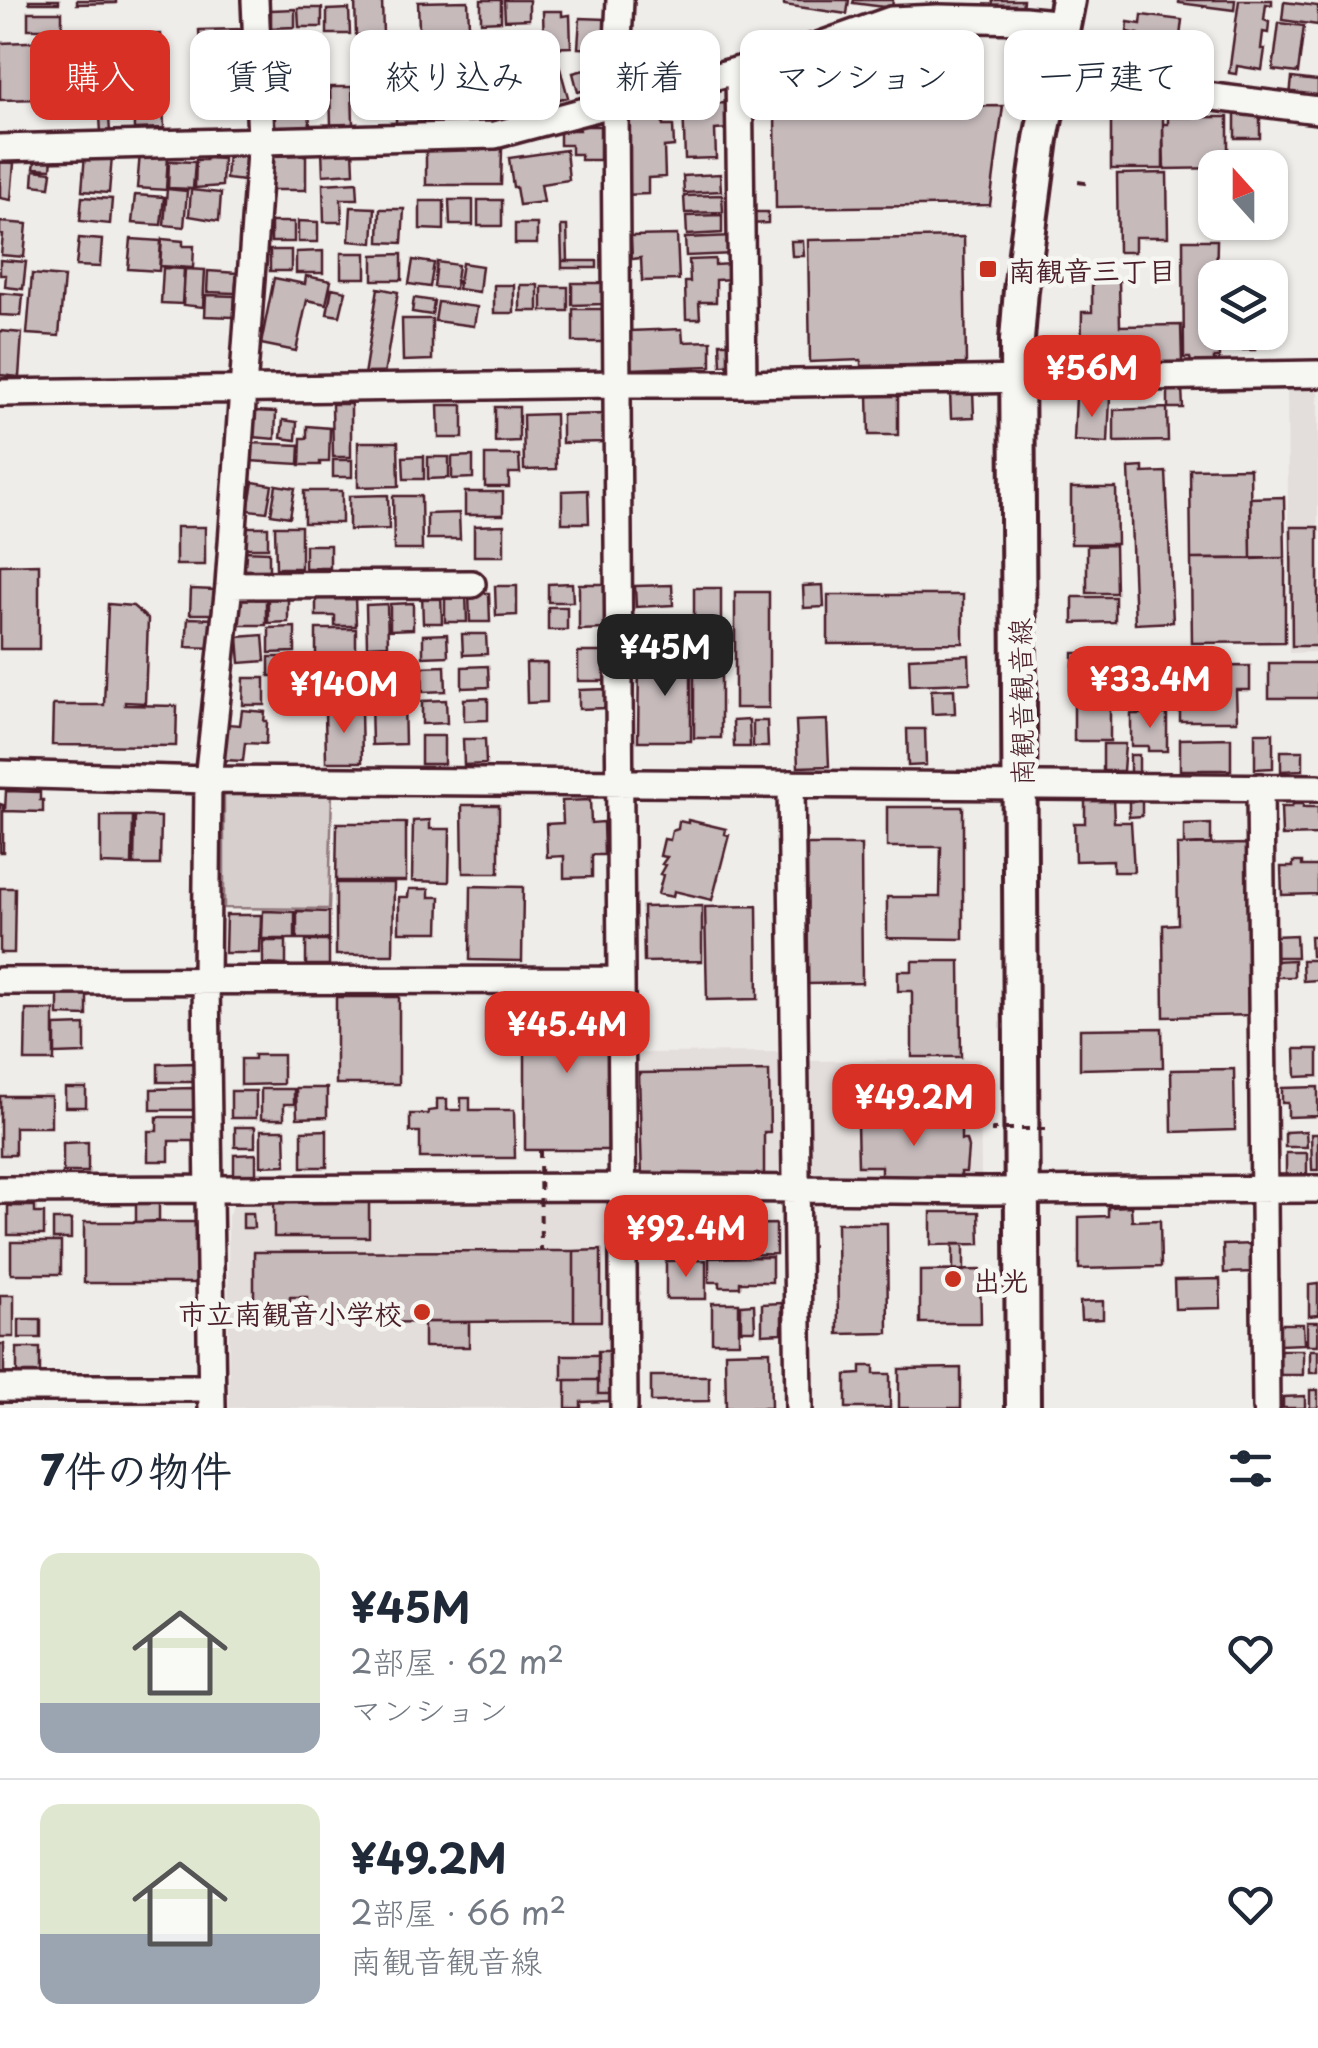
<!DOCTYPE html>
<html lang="ja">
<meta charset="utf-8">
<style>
:root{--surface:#fff;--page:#f6f6f7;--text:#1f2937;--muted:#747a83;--line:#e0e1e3;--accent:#d93025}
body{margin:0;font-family:"Playpen Sans","Klee One",sans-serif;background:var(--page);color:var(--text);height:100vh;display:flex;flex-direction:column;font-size:38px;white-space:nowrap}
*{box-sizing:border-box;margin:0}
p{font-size:32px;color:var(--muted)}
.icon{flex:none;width:55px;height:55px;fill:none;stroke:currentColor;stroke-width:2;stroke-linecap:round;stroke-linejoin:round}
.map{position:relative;height:1408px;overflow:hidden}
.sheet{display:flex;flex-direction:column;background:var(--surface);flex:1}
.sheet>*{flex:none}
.banner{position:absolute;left:30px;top:30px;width:1260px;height:90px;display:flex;gap:20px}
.needle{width:65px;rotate:339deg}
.buttons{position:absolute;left:1198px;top:150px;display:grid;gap:20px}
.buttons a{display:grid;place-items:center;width:90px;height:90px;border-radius:20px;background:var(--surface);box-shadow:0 2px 8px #0004;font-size:50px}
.price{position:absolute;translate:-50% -85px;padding:0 22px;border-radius:20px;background:var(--accent);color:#fff;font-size:32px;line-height:65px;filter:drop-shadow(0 2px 5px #0008)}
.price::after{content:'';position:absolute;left:50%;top:60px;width:30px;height:22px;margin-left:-15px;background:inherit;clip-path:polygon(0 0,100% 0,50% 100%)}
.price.selected{background:#222;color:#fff}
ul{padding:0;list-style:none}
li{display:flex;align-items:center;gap:30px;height:250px;padding:0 40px}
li+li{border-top:2px solid var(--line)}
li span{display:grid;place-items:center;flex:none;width:280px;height:200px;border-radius:20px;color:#555}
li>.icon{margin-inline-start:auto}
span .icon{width:120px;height:120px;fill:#fffc;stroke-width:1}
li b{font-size:42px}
h2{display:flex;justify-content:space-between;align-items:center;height:120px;padding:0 40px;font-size:42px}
.chip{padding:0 35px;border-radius:20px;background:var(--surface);box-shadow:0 2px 8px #0004;font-size:35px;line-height:90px}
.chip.selected{background:var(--accent);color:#fff}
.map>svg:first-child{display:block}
.built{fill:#e3dedc}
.green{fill:#d7cfce;stroke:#90777c;stroke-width:2.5}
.building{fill:#c6babb;stroke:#4a1f2b;stroke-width:2.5}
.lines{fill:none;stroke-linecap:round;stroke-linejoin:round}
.minor-casing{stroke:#4a1f2b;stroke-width:32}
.major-casing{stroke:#4a1f2b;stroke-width:40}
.path{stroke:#4a1f2b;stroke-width:4;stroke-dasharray:8 8;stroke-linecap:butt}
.minor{stroke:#f6f6f2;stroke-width:25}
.major{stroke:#f6f6f2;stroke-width:32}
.path-bridge{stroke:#4a1f2b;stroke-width:4;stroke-dasharray:8 8;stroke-linecap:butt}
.poi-dot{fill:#c8321e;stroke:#f6f6f2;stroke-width:4}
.labels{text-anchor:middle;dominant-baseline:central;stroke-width:9;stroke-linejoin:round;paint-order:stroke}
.poi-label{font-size:28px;font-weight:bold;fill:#4a1f2b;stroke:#f6f6f2;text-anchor:start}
.street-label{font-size:28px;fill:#4a1f2b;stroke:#f6f6f2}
</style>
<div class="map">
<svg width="1318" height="1408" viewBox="0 0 1318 1408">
<rect width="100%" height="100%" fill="#efedea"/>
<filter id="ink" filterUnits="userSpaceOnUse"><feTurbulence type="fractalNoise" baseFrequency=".01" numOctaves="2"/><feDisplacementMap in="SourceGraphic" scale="20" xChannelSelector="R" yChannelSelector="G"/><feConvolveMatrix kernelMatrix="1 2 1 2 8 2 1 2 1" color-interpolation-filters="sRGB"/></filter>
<g filter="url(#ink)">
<path class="built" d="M1287,382h31v270l-29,1z
M780,1052l1,131 -150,2 -1,-132z
M980,1059l1,118 -7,7 -166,1 -9,-124z
M604,1200l9,12 3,196h-387l-1,-193 8,-14z"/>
<path class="green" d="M229,789l103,2 -3,118 -105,-1v-114z"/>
<path class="building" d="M29,0h30v3h-30z
M77,0h39v3l-39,1z
M355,0h27l1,35h-27z
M481,0h20v21l-20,1z
M504,0h25v19l-24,1z
M784,0h65l-2,14 -63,-9z
M854,0h39l-1,8 -39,-5z
M993,0h30l-1,10 -30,-2z
M1179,0h56l-1,10 -55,-7z
M1239,0h33v5l-6,-1 -2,16 5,2 -1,11 -5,-1 -2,17h4l-3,21 -25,-4 -1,8 -7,-1z
M468,1l1,26 -50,2 -1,-27z
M1284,2l34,4v19l-36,-5z
M298,8h24v19h-23z
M295,9v18l-24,1v-18z
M349,9l1,25h-23v-24z
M543,11h19v5l8,-1 1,32 -27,1z
M28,12h34v17h-34z
M1142,15l40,5 -7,59 -41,-5 5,-40 -12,-2 1,-10 13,2z
M580,18l26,1 -2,30 -26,-1z
M1279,23l25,3 -6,47 -25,-3z
M243,29v20l-21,1 1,8h-19v-8h-4l-1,-20z
M124,34l-1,30 -10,1v5h-13l-2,-35z
M161,34l3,94 -30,1 -2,-94z
M83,40l1,58 -84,2v-57z
M438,43v20l-38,1 -1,-20z
M536,47l6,22 17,-4 9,32 -43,10 -8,-32 4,-1 -6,-22z
M298,48l1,19 -26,1 -1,-19z
M303,48h22v19h-22z
M238,59v24l-37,1v-24z
M661,61l5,18 -31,10 -6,-19z
M485,63v12l8,-1v24l-37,2 -1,-24h3v-12z
M400,67h24v4h16l1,28 -40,1z
M588,69l5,19 -15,4 -5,-19z
M317,71v4h6v17h-5v3l-22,1 -1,-23z
M269,73h21l1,29 -21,1z
M120,74l2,39 -21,1 -3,-39z
M1292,78l26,3v19l-28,-4z
M330,87h22l1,37 -22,1z
M1111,99l52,1v69h-52z
M727,103l1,26 -13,1 1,28 -31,1 -2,-55z
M1003,106l-13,99 -214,3 -1,-99z
M309,107l1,20 -39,1 -1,-20z
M396,109h27l1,18 -28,1z
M1235,109h25v29h-25z
M100,116h9l1,17h-9z
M1168,117h60v51l-64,1 -1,-45h5z
M663,119v7h10l1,20 -10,1 1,30 -17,1v16l-25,1 -1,-75z
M579,126h21v34h-19v-6h-10v-9h-11v-15h19z
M353,149l1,24 -31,2 -1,-25z
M426,149h76l-1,36h-75z
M566,150l3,30 -28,4 3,18 -25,3 -3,-18h-3l-4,-29z
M228,151l19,2 -2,28 -19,-2z
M140,153l28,2 -2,35 -29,-2z
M85,154l27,2 -3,37 -27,-2z
M306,155v35h-34v-34z
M36,157l16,1 -1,11 -17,-1z
M206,158l17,1 -1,27 -27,2 1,-28h10z
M169,161l26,1 -2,27 -25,-1z
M0,162l14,1 -3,37 -11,-2z
M34,170l18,2 -2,15 -17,-2z
M1167,173l1,64h-33v15h-17l-1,-78z
M720,174l1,17 -37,2 -1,-17z
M357,182l1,17h-17l1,23h-18l-1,-38z
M167,189l20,2 -3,36 -20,-2z
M191,190l30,3 -2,28 -30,-5z
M135,195l29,2 -3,28 -29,-2z
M722,195l1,17 -38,1 -1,-17z
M82,197l30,2 -2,25 -30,-3z
M449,200h24v25h-23z
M478,200h24v26h-24z
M420,201h24v29l-24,-1z
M351,207l24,1 -2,35 -24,-2z
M380,209h24l-2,34 -23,-1z
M748,212h20v11l-20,1z
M722,215v18l-35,2 -1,-19z
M298,221l20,1v20h-20z
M0,222l27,2 -3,33 -23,-2 2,-20 -3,-1z
M271,222h23v20h-23z
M515,224h22v20h-22z
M561,226h6l1,35h-6z
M677,235l2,45 -37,1 -1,-23 -9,1 -1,-23z
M733,236l1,18 -48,2 -1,-18z
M964,237l2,127 -105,2v-6l-51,2 -2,-122z
M79,238l23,2 -2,27 -24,-1z
M131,239l30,2 -2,30 -31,-2z
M162,239l21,2v5h11l-1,22 -33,-2z
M1183,240h34l-2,92h3l1,26h-5v4h-23l-1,-4h-6z
M791,241h12l1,15h-12z
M270,250h21v21h-21z
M323,251v22h-27v-21z
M341,253h25v25h-25z
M402,254v26h-29v-25z
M715,259v6l16,-1 1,15 -16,1v22h-17l1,17h-14l-1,-37h5l-1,-22z
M984,259h7l-3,19 -7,-1z
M0,260l26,2 -3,27 -18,-2 1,-12h-6z
M413,260l21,3 -4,24 -21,-3z
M562,261h35v7h-35z
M437,262l21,3 -3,24 -21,-2z
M462,263l20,3 -3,26 -21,-3z
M163,268l21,1 -2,35 -21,-1z
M185,269l20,1 -2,37 -20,-2z
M208,271l29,2 -2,20 -28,-1z
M32,274l32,3 -5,59 -32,-2z
M306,276l25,5 -5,23 -19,-4 -11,51 -35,-7 13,-66 31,6z
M1092,281h27l1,45 61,-1 1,37 -101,2 1,-52h10z
M572,283h32v21l-32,1z
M494,285h20v28h-20z
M520,285h18v26h-18z
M542,287h26v24h-26z
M332,288l14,3 -6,25 -13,-2z
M378,288l20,4 -14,83h-20z
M0,293l23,2 -2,21 -21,-1z
M206,295l29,1 -1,21 -29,-1z
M414,298l20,3 -2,14 -20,-3z
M438,302l39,5 -3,19 -39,-5z
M573,309h33v33h-33z
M402,319h30v41l-29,1z
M682,329l1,13 28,-1v25l-81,3 -1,-38z
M0,331l22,2 -3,44 -19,-2z
M1235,332h20v18h-20z
M720,343h18v21l-17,1z
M1182,388l1,20h-15v-19z
M973,390l1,27 -23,1 -1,-27z
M898,393v42h-29l-1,-41z
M1076,396l34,2 -2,45 -34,-2z
M332,404h19v53h-18z
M438,405h25v33h-24z
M495,407h24v34l-24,1z
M1167,408l1,33 -54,1v-32z
M254,411l22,1 -1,27 -22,-2z
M555,414l1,55 -32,1 -1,-55z
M605,414v28l-43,1v-28z
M283,420l14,2 -1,18 -15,-2z
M307,426l23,2 -1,34h-9v3h-20l1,-27h6z
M358,442h40l1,44 -41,1z
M250,443l50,2 -1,19 -50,-3z
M485,455h34l1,18h-11v14h-24z
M424,456v23h-20l-1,-22z
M473,456v22l-21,1v-22z
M428,457h21v21l-21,1z
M333,460h19v17h-19z
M1143,467v6l23,-1 7,150 -38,2 -6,-156z
M1250,468l1,91h-60l-1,-90z
M253,482l19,3 -5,27 -19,-2z
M276,485l19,3 -5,29 -19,-3z
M1071,488h45l1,56h-46z
M588,490l1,33h-27v-32z
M304,491h38v32h-38z
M465,492h38v23h-38z
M388,495l1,34 -40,1v-34z
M393,496h28l1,54h-28z
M1284,497l1,61 -34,1 -1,-61z
M459,513l1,26h-33v-25z
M504,525v31h-30v-30z
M275,526h26v42h-25z
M176,527h29v38h-29z
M243,527h25v21h-25z
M1291,527h27v119h-26z
M305,545h25v23h-25z
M1115,545l1,48h-29v-47z
M243,551l26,1v18h-26z
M1285,558v84l-93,1 -1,-84z
M39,564v85h-39v-84z
M572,583l1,19h-25v-18z
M579,584h25l1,45 -26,1z
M672,585l1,20 -37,2 -1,-21z
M823,585l1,22 -20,1 -1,-22z
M495,586h22v29l-21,1z
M694,588h27v150h-27z
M191,589l24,1 -1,24h-24z
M735,592h34v116h-34z
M422,593h19l1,30h-19z
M445,593h21l1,29h-22z
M469,593h20l1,29h-20z
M268,594h20v28l-20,1z
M828,595h135v48l-135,1z
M238,597h28v28h-28z
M355,597l1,29h-21v-10h-19v-18z
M1073,597h42v25l-42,1z
M413,603v26l-23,1v-26z
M108,604l25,2 15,13 -3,84 -20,-1v3l52,1 -1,40 -124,-1 1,-40h51z
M387,604l1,41 -21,1 -1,-41z
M548,607h19v23h-19z
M677,617l1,26 -44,2 -1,-26z
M188,618l29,1 -2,29 -29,-1z
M295,627v25l-26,1v-25z
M316,629h40v27h-40z
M447,634l1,22 -25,1v-22z
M462,634h24l1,20 -24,1z
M263,635l2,26 -25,2 -2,-26z
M389,649v27h-22l-1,-26z
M578,652h30v29h-30z
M1073,653h56v28l-56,1z
M659,654h32v87h-53l1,-82h20z
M969,655l1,28 -60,2 -1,-27z
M269,657h24v19h-24z
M526,663h21v39l-20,1z
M1269,663h49v35h-49z
M445,666l1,25 -23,1 -1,-25z
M488,666l1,21 -27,1v-21z
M1250,666v24h-14l1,31h-57v-16h-45v-38z
M244,678h21v27h-22z
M607,689v19l-28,1v-19z
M954,689l1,24 -23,1 -1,-24z
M1074,692h36v49h-36z
M488,698v22l-24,1v-22z
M371,700h33l1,44 -33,1z
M446,700l1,23 -25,1v-23z
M361,709l1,53h-36l-1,-52z
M242,710l23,2 -1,9h3l-1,23 -21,-1 -2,18 -19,-1 3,-36 13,1z
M1131,714h36v37h-19v-5h-17z
M749,720l1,27h-16l-1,-26z
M827,720l2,46 -31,1 -2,-46z
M753,721h14l1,26h-15z
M907,729h18l1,36 -18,1z
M1255,733h18v35l-18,1z
M421,736h23v28h-23z
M1231,738v32h-51v-31z
M463,739h22l1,25 -22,1z
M1103,744h22l-2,27h-20z
M1281,751h22v19l-22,1z
M1130,755h9v19h-9z
M6,791l34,1v8h3v12l-38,-1z
M1113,798l1,24h17l3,50h-21v-12l-38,1 -1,-38h11v-24z
M590,800l1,23 12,-1 1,33h-12v22l-28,1v-22l-17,1 -1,-33 17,-1 -1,-22z
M1129,800h13v16l-13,1z
M0,804l3,1v47h-3z
M1293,804h10v3h15v28l-36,1 -1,-29h11z
M462,805h37v68h-36z
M887,807h76v132l-76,-1v-41h53l1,-50h-54z
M101,816h32l-1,49 -31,-1z
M135,816l26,1 -1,48h-26z
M430,820v9h20l-1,53 -37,-1 1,-60z
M688,820l38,9 -1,5 4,1 -17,65 -38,-9 -1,6 -15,-3 5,-19 -3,-1 5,-9 -3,-1 5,-7 -7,-1 4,-17 6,1 2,-9 6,-2 1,-8 9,2z
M337,823h69v58h-70z
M1211,824v20l-27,1v-20z
M1251,844l2,171 -89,2 -1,-92 15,-1 -1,-79z
M807,845h54l1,138 -54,1z
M1293,862h9v4h16v28l-36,1 -1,-28h12z
M336,883h58l-1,72h-57z
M471,886l52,1 -1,74 -52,-1z
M0,888h15l-1,65h-14z
M409,889h20v8h11l-1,35h-40v-35h9z
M702,906v55l-58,1 -1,-55z
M757,906l1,93 -51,1 -2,-93z
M263,911l32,1v27h-33z
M297,911l32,1v27h-32z
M226,915h35l-1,38h-35z
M1296,935l1,22h-23v-21z
M1310,936h8v20h-7z
M263,941h23v24l-23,-1z
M306,941h23v24h-23z
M1294,960v17h-20l-1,-16z
M1302,960h16v20l-15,1z
M912,961h48l1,96h-49v-66h-14v-20h14z
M58,994h29v22l-29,-1z
M336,997h63v87h-63z
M608,1002v148h-83v-147z
M26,1010h28v51h-29z
M85,1025v28l-30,1v-28z
M1162,1028l1,39 -83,2v-40z
M1295,1049h23v27l-22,1z
M254,1055h29v29l-42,1v-26h13z
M193,1063v19h-35v-18z
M1234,1069l1,61 -63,2 -1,-62z
M769,1071l1,61h-6v44l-122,2 -3,-105z
M1318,1087v29l-30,1v-14h-6v-15z
M65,1088h21v19h-21z
M194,1088v22h-43v-21z
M296,1088h31v29l-30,1z
M261,1089h33v15h-10v15h-23z
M231,1091h25v27h-25z
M0,1096h51v31h-36v28h-15z
M461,1098h9v12h44l1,48h-95v-26h-10v-18h18v-3l9,-1v-11h10v11h14z
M157,1117h38v24h-26v20h-21v-30h9z
M961,1119v21h5l2,8 -2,24h-5v9l-80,1v-16h-23l-1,-43h14v-3z
M235,1127h20v20h-20z
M261,1130h24l1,35 -25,1z
M327,1130v37h-25v-36z
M1306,1131l1,16h-22v-15z
M1311,1134h7v36h-6z
M88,1142v30h-25v-29z
M1286,1153h21v21l-21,1z
M256,1154v22h-22v-21z
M274,1201h95v36h-95z
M159,1202v19l-23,1v-19z
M637,1204h39v20l-39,1z
M8,1206h27v7h9v22h-36z
M1131,1206l1,15 28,-1 1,47 -82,2v-52l29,-1v-9z
M931,1212h48l1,32 -49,1z
M243,1213h10l1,15h-11z
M53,1220h18v19h-18z
M84,1222h114v61h-114z
M837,1223h50l1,110 -50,1z
M776,1224v30l-63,1v-30z
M646,1227h24v28h-32v-20l9,-1z
M671,1227h16v28h-15z
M707,1227v28l-16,1v-28z
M11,1242h50v32h-50z
M953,1244h11v27h-11z
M1255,1244v28l-31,1 -1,-28z
M601,1250v71h-27v-70z
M541,1251h33v70l-267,2v-26h-17v18h-36v-63z
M772,1257v25h-32v5h-20v-5h-11v-24z
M706,1260v39h-40v-38z
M980,1270l1,53h-61v-52z
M1220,1279l1,29 -46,1 -1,-29z
M1318,1284v31l-9,1v-31z
M0,1295h14v42h-14z
M1103,1301v18l-22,1 -1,-18z
M712,1303h27v39h-27z
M782,1303v30l-20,1v-30z
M754,1304l1,26h-14v-25z
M19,1319h22v19h-22z
M424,1322h45v25h-45z
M1307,1322h11v23h-11z
M1279,1324h24l1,20 -25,1z
M0,1344h4v30h-4z
M17,1348h23v25h-23z
M1280,1350h23v25h-23z
M1310,1350h8v23h-8z
M598,1351h18v43h-18z
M770,1351l1,57h-45l-1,-56z
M562,1355h36v25h-36z
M861,1366h13v8h16v34h-44v-33l15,-1z
M961,1368v40h-62v-39z
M651,1376h58v25l-58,1z
M566,1380h32v14h18v14h-5l-1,-7 -29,1v6h-15z
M1310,1390h8v18h-8z
M1305,1396v12h-22v-11z"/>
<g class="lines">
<g class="minor-casing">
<path id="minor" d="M620,0l-5,105 9,1303
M739,70l4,314
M1053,77l265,33
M0,148l495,-13 244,-65 79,-24 73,-26 47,-2 86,2 41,4
M0,393l616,-9h127l575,-10
M229,585l243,-1
M0,774l208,6 1110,8
M791,784l8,624
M1260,787l6,621
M0,981l621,-1
M0,1190l622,-3 365,4 331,-2
M0,1388h211
M212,1408l-6,-426 2,-202 21,-195 32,-446 -6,-139"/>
</g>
<g class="major-casing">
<path id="major" d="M1023,1408l-6,-1068 4,-50 20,-151 27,-139"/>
</g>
<path class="path" d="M1078,182l13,2"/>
<use href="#minor" class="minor"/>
<use href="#major" class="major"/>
<path class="path-bridge" d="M993,1133v-4h55v3
M540,1150l1,101"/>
</g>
</g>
<g class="poi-dot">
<rect x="978" y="259" width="20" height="20" rx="5"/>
<circle cx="953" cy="1279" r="10"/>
<circle cx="422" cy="1312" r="10"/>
</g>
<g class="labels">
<g class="poi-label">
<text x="1008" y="269">南観音三丁目</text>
<text x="973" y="1279">出光</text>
<text x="402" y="1312" text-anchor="end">市立南観音小学校</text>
</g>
<g class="street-label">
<text transform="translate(1020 702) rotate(-91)">南観音観音線</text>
</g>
</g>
</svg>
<div class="buttons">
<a><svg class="needle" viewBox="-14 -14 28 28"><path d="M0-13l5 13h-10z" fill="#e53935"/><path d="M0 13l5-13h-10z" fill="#747a83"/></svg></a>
<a><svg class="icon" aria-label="layers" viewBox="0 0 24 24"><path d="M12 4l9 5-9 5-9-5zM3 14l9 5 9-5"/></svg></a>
</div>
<b class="price" style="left:1092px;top:420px">¥56M</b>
<b class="price selected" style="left:665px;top:699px">¥45M</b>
<b class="price" style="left:1150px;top:731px">¥33.4M</b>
<b class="price" style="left:344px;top:736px">¥140M</b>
<b class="price" style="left:567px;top:1076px">¥45.4M</b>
<b class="price" style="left:914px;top:1149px">¥49.2M</b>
<b class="price" style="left:686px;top:1280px">¥92.4M</b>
<div class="banner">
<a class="chip selected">購入</a>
<a class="chip">賃貸</a>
<a class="chip">絞り込み</a>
<a class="chip">新着</a>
<a class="chip">マンション</a>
<a class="chip">一戸建て</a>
</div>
</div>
<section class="sheet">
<h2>7件の物件<svg class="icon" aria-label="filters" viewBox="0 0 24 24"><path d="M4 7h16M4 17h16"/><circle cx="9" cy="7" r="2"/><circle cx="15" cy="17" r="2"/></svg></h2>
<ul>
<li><span style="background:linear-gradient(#dfe7d0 75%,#9aa5b1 0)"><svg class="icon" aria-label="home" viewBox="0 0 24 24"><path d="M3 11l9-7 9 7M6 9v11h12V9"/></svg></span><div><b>¥45M</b><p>2部屋 · 62 m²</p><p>マンション</p></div><svg class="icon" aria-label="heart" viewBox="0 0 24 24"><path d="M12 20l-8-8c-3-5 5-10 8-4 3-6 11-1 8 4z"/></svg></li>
<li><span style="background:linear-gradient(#dfe7d0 65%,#9aa5b1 0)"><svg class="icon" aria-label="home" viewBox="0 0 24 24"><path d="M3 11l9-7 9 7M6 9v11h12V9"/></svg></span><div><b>¥49.2M</b><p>2部屋 · 66 m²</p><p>南観音観音線</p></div><svg class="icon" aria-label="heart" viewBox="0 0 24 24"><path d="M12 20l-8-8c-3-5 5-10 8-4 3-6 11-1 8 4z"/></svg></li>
</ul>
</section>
